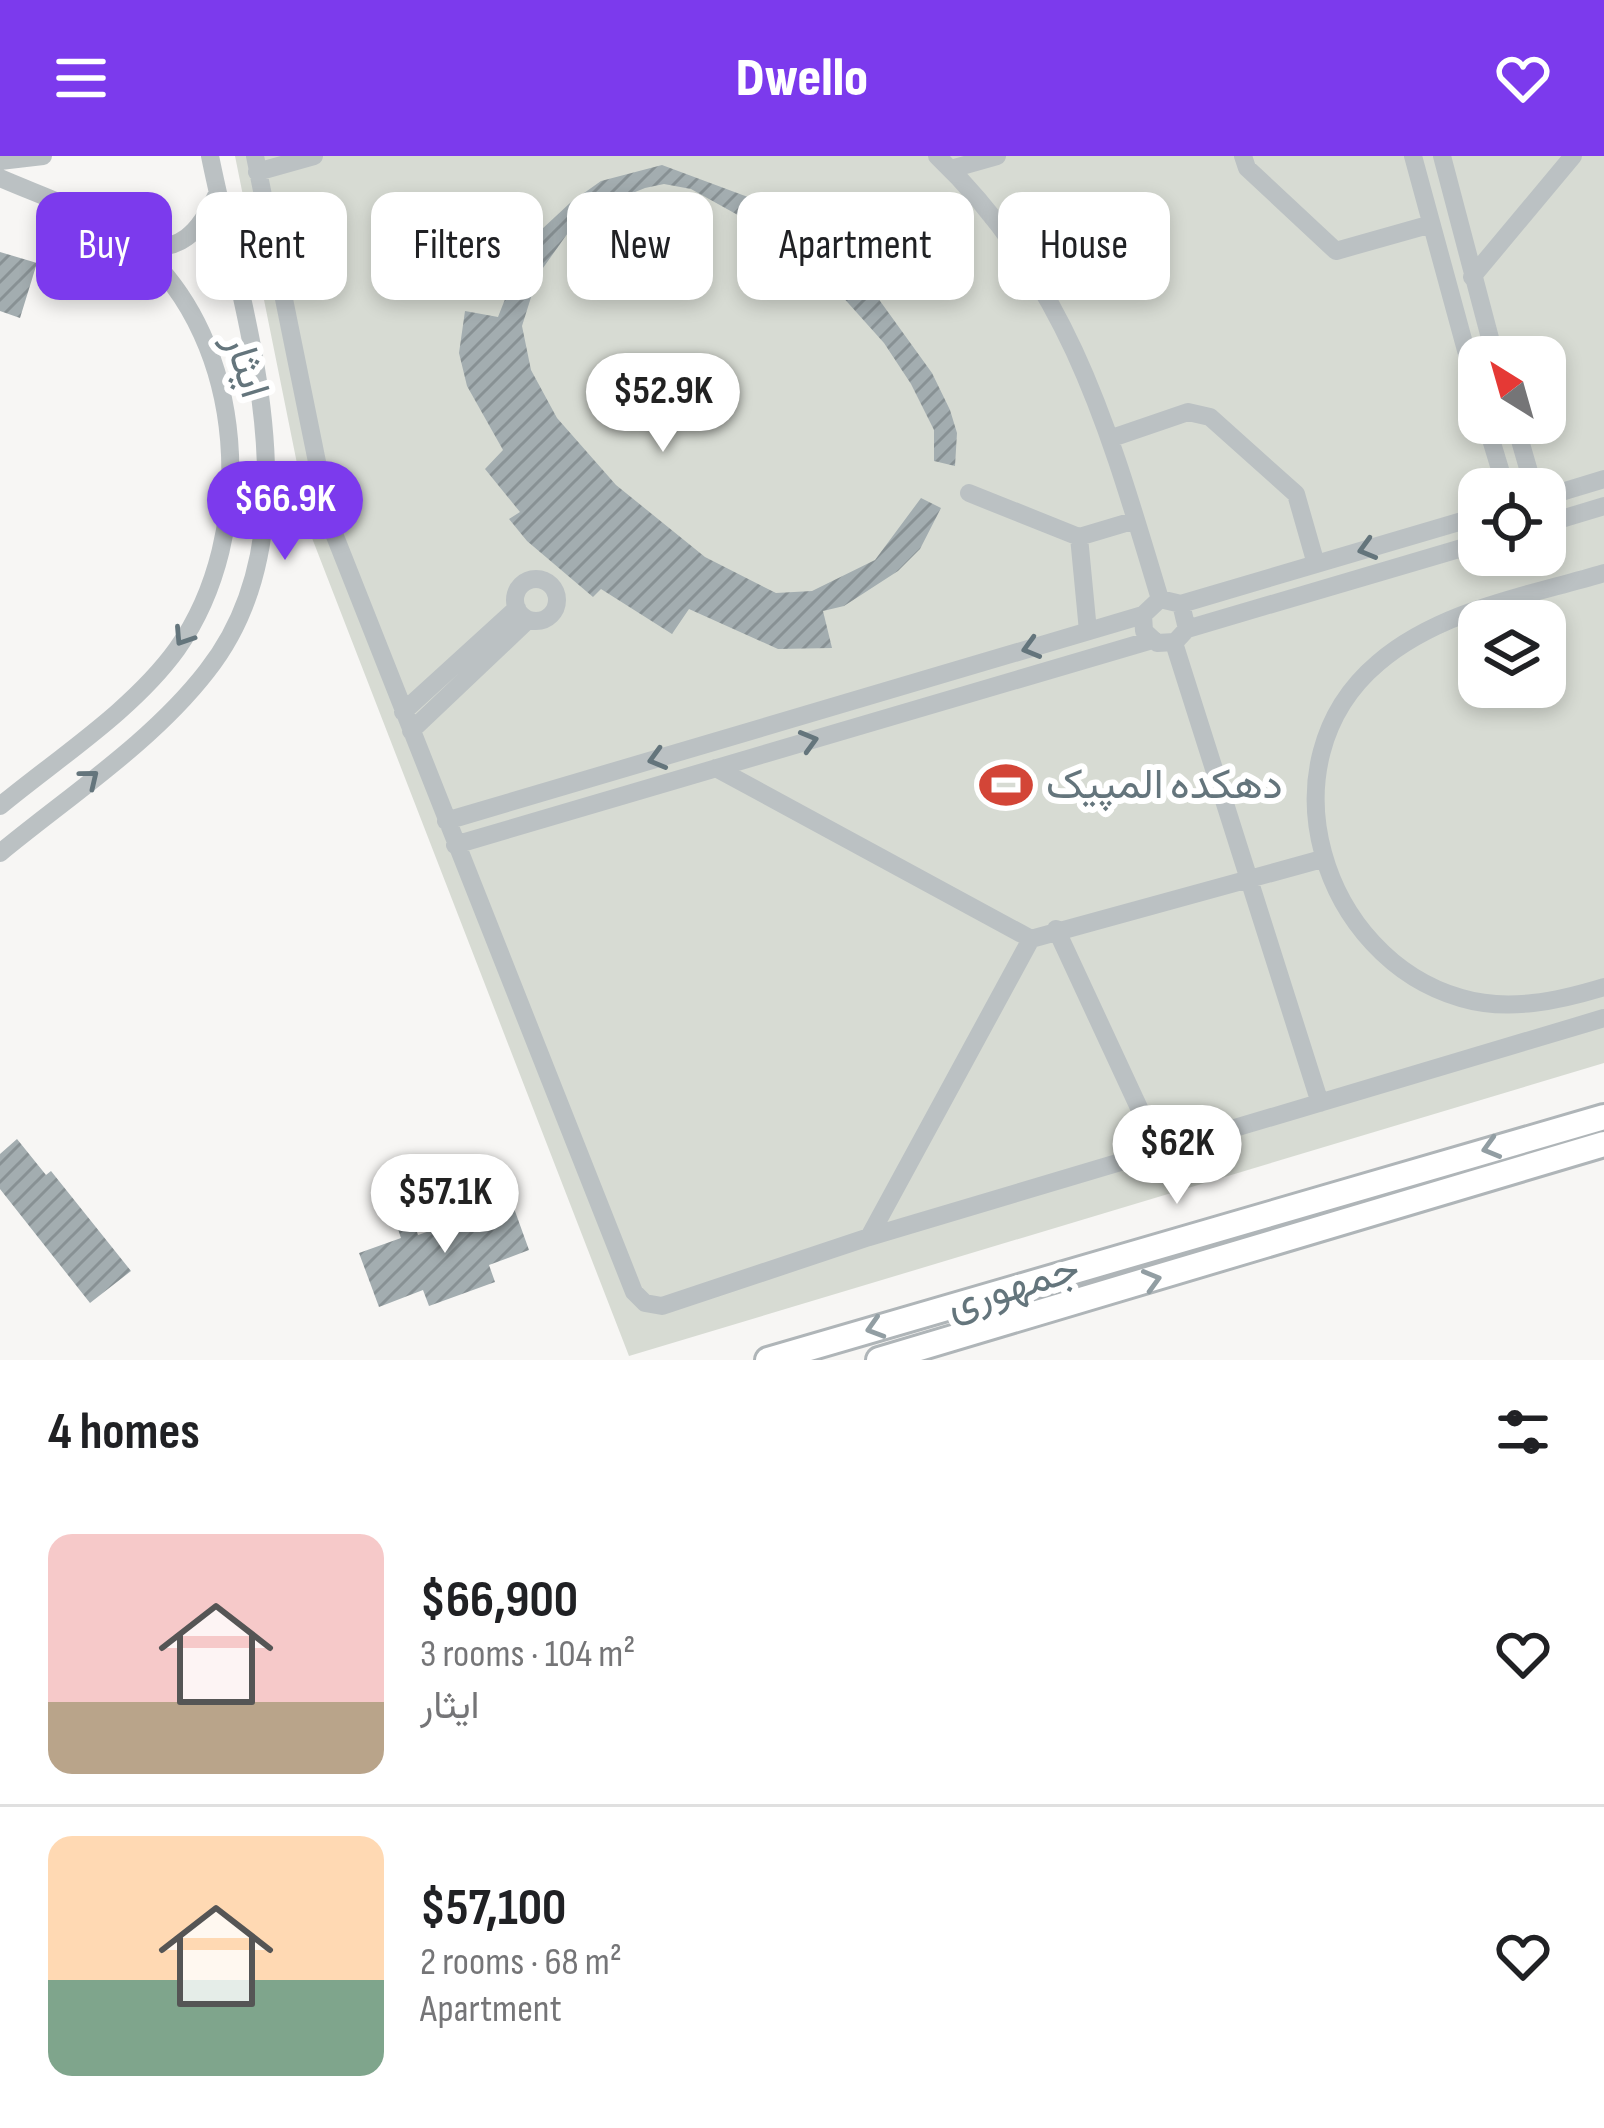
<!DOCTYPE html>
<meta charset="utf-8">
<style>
:root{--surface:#fff;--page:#f6f6f6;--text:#202124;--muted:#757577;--line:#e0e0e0;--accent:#7c3aed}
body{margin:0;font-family:"Sofia Sans Condensed",Vazirmatn,sans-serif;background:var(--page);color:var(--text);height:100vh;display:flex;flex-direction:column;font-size:45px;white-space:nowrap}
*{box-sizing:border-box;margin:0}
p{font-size:39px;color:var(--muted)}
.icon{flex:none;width:66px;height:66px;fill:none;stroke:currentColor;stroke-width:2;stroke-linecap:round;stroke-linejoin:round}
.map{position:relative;height:1204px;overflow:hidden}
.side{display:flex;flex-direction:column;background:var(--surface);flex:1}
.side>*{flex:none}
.guide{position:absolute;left:36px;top:36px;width:1533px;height:108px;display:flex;gap:24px}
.needle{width:78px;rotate:323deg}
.tools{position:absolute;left:1458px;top:180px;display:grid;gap:24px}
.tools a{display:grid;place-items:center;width:108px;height:108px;border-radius:24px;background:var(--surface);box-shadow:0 6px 18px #0003;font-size:60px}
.price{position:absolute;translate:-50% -102px;padding:0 27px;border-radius:42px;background:#fff;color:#222;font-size:39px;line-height:78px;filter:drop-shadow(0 3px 6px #0008)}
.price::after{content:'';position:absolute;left:50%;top:72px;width:36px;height:27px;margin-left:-18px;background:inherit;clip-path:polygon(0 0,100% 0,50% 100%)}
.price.current{background:var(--accent);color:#fff}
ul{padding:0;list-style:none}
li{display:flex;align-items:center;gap:36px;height:300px;padding:0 48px}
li+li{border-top:3px solid var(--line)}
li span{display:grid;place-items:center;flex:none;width:336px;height:240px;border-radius:24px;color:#555}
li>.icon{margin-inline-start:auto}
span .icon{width:144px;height:144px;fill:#fffc;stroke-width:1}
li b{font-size:51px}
h2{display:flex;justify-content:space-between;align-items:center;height:144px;padding:0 48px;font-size:51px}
.chip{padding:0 42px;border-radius:24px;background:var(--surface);box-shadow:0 6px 18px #0003;font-size:42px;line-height:108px}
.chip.current{background:var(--accent);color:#fff}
header{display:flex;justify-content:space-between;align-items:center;height:156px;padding:0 48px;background:var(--accent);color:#fff;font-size:54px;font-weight:800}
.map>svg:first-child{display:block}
.pitch{fill:#d7dbd3;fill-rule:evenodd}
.building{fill:url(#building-hatch)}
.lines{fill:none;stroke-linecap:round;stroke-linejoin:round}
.major-casing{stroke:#afb5b8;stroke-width:30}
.minor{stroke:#bbc1c3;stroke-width:18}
.major{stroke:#fff;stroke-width:24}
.oneway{stroke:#64757c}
.oneway2{stroke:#929ea3}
.labels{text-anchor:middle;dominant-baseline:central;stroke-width:12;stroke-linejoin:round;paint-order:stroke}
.street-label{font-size:42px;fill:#64757c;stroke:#fff}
.poi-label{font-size:42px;fill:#64757c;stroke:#fff;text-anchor:start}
</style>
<header><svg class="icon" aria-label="menu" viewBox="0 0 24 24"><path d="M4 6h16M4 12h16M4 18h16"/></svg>Dwello<svg class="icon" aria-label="heart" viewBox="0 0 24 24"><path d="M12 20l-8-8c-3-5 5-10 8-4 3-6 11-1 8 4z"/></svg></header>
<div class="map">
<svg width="1604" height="1204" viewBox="0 0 1604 1204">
<defs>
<pattern id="building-hatch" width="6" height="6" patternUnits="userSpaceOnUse" patternTransform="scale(3)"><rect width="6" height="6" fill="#a3adb0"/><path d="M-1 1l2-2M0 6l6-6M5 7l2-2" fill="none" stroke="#889194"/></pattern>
</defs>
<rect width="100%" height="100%" fill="#f7f6f4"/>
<path class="pitch" d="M235,0h1369v907l-975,293 -317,-818zM1479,201h66v66h-66zM1479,333h66v66h-66zM1479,465h66v66h-66z"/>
<path class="building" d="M662,9l102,38 45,32 66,59 57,79 18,37 7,23 -2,33 -21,-5v-31l-23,-46 -27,-41 -52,-58 -78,-61 -63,-35 -27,-5 -19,4 -47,19 -28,23 -32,45 -16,51 9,44 26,48 59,67 89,72 71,36 36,-2 63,-31 46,-62 20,10 -21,41 -22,22 -54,35 -21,5 9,37 -54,1 -89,-40 -17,25 -71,-45 -8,8 -66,-56 -18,-22 11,-7 -35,-43 18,-19 -36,-64 -8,-33 6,-42 33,6 20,-51 23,-36 29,-27 31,-22z
M0,96l37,11 -17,55 -20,-7z
M17,983l29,36 5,-4 80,100 -41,32 -90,-114v-35z
M511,1044l18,50 -40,15 6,17 -66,24 -6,-16 -44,17 -20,-54 42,-15 -3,-9 16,-6 4,12 40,-14 -5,-13 15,-5 4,12z"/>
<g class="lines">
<g class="major-casing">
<path id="major" d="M768,1204l836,-243
M879,1204l725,-216"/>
</g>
<path class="minor" d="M255,0l74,365 305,771 11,11 17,3 207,-69 735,-219
M937,0c132,126 172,274 223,443
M1243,0l4,12 89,83 92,-26
M1413,0l66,242
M1442,0l53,201
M0,5l43,-5
M951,13l46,-13
M257,16l57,-16
M0,22c46,20 100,37 138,69 110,95 120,287 39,402 -44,61 -119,109 -177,157
M136,88c44,12 64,-13 81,-50
M1472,121l101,-121
M1486,267l20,66
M1515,267l19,66
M1112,282l76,-26 22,5 86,77 20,70
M969,337l110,44
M1545,341l59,-18
M1545,368l59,-18
M1604,417c-77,23 -164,37 -226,90 -118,100 -56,295 83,335 47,14 97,3 143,-11
M515 444a21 21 0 1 1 42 0a21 21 0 1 1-42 0Z
M1181,448l298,-88
M1187,473l292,-86
M1088,475l-9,-94 57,-17
M1174,487l146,460
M403,556l114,-104
M411,575l117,-111
M716,612l315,171
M446,665l697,-206 17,-16 21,5 6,25 -12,13 -18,1 -13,-12 -1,-16
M455,689l697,-205
M0,697c69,-57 152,-111 207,-182 113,-143 35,-356 3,-515
M1056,773l103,222
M869,1081l162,-298 291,-80"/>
<use href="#major" class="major"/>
</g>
<defs><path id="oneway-chevron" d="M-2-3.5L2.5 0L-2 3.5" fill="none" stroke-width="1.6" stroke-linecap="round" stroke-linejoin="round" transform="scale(3)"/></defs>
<g class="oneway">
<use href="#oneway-chevron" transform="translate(1367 393) rotate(164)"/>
<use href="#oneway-chevron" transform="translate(183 481) rotate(123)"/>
<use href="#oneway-chevron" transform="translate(1031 492) rotate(164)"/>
<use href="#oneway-chevron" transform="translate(809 585) rotate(-16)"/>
<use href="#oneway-chevron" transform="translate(657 603) rotate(164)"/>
<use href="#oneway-chevron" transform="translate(90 622) rotate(-39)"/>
</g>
<g class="oneway2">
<use href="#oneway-chevron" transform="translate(1491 992) rotate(164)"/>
<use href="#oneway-chevron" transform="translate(1152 1124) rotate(-16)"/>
<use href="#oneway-chevron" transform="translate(875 1172) rotate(163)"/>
</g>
<defs>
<g id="stadium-bare" transform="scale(4.14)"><path d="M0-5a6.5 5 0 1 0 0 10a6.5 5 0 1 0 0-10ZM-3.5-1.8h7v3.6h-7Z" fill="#d34537" stroke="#fff" stroke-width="2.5" paint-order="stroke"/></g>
</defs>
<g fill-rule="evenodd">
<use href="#stadium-bare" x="1006" y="629"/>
</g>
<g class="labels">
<g class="street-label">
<text transform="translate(246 210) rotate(73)">ایثار</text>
<text transform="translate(1013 1131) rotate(-17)">جمهوری</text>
</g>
<g class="poi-label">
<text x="1046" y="629">دهکده المپیک</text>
</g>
</g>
</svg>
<div class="tools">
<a><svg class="needle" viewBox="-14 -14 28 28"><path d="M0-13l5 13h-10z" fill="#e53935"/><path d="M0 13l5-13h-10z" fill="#757577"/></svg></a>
<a><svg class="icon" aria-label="locate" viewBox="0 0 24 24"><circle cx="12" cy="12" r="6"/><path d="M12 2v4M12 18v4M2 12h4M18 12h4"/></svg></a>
<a><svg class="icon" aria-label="layers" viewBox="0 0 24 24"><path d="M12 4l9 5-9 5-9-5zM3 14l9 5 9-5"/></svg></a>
</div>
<b class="price" style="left:663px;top:299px">$52.9K</b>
<b class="price current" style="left:285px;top:407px">$66.9K</b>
<b class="price" style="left:1177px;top:1051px">$62K</b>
<b class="price" style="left:445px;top:1100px">$57.1K</b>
<div class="guide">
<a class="chip current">Buy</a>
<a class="chip">Rent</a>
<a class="chip">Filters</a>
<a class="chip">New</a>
<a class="chip">Apartment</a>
<a class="chip">House</a>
</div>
</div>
<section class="side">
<h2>4 homes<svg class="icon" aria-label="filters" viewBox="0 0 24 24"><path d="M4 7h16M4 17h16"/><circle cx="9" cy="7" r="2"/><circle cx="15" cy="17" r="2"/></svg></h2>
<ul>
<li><span style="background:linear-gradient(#f6c9c9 70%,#b9a48a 0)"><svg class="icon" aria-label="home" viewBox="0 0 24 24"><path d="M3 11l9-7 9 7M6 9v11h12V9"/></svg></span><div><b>$66,900</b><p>3 rooms · 104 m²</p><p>ایثار</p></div><svg class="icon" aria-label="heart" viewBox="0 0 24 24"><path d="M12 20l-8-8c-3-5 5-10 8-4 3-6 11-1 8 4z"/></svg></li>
<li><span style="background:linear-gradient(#ffd9b3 60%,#7fa58c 0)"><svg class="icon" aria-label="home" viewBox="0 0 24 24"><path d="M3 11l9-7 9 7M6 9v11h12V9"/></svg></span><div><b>$57,100</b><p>2 rooms · 68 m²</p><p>Apartment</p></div><svg class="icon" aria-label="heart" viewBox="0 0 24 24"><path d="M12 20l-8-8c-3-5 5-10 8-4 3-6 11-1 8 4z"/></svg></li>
</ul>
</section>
